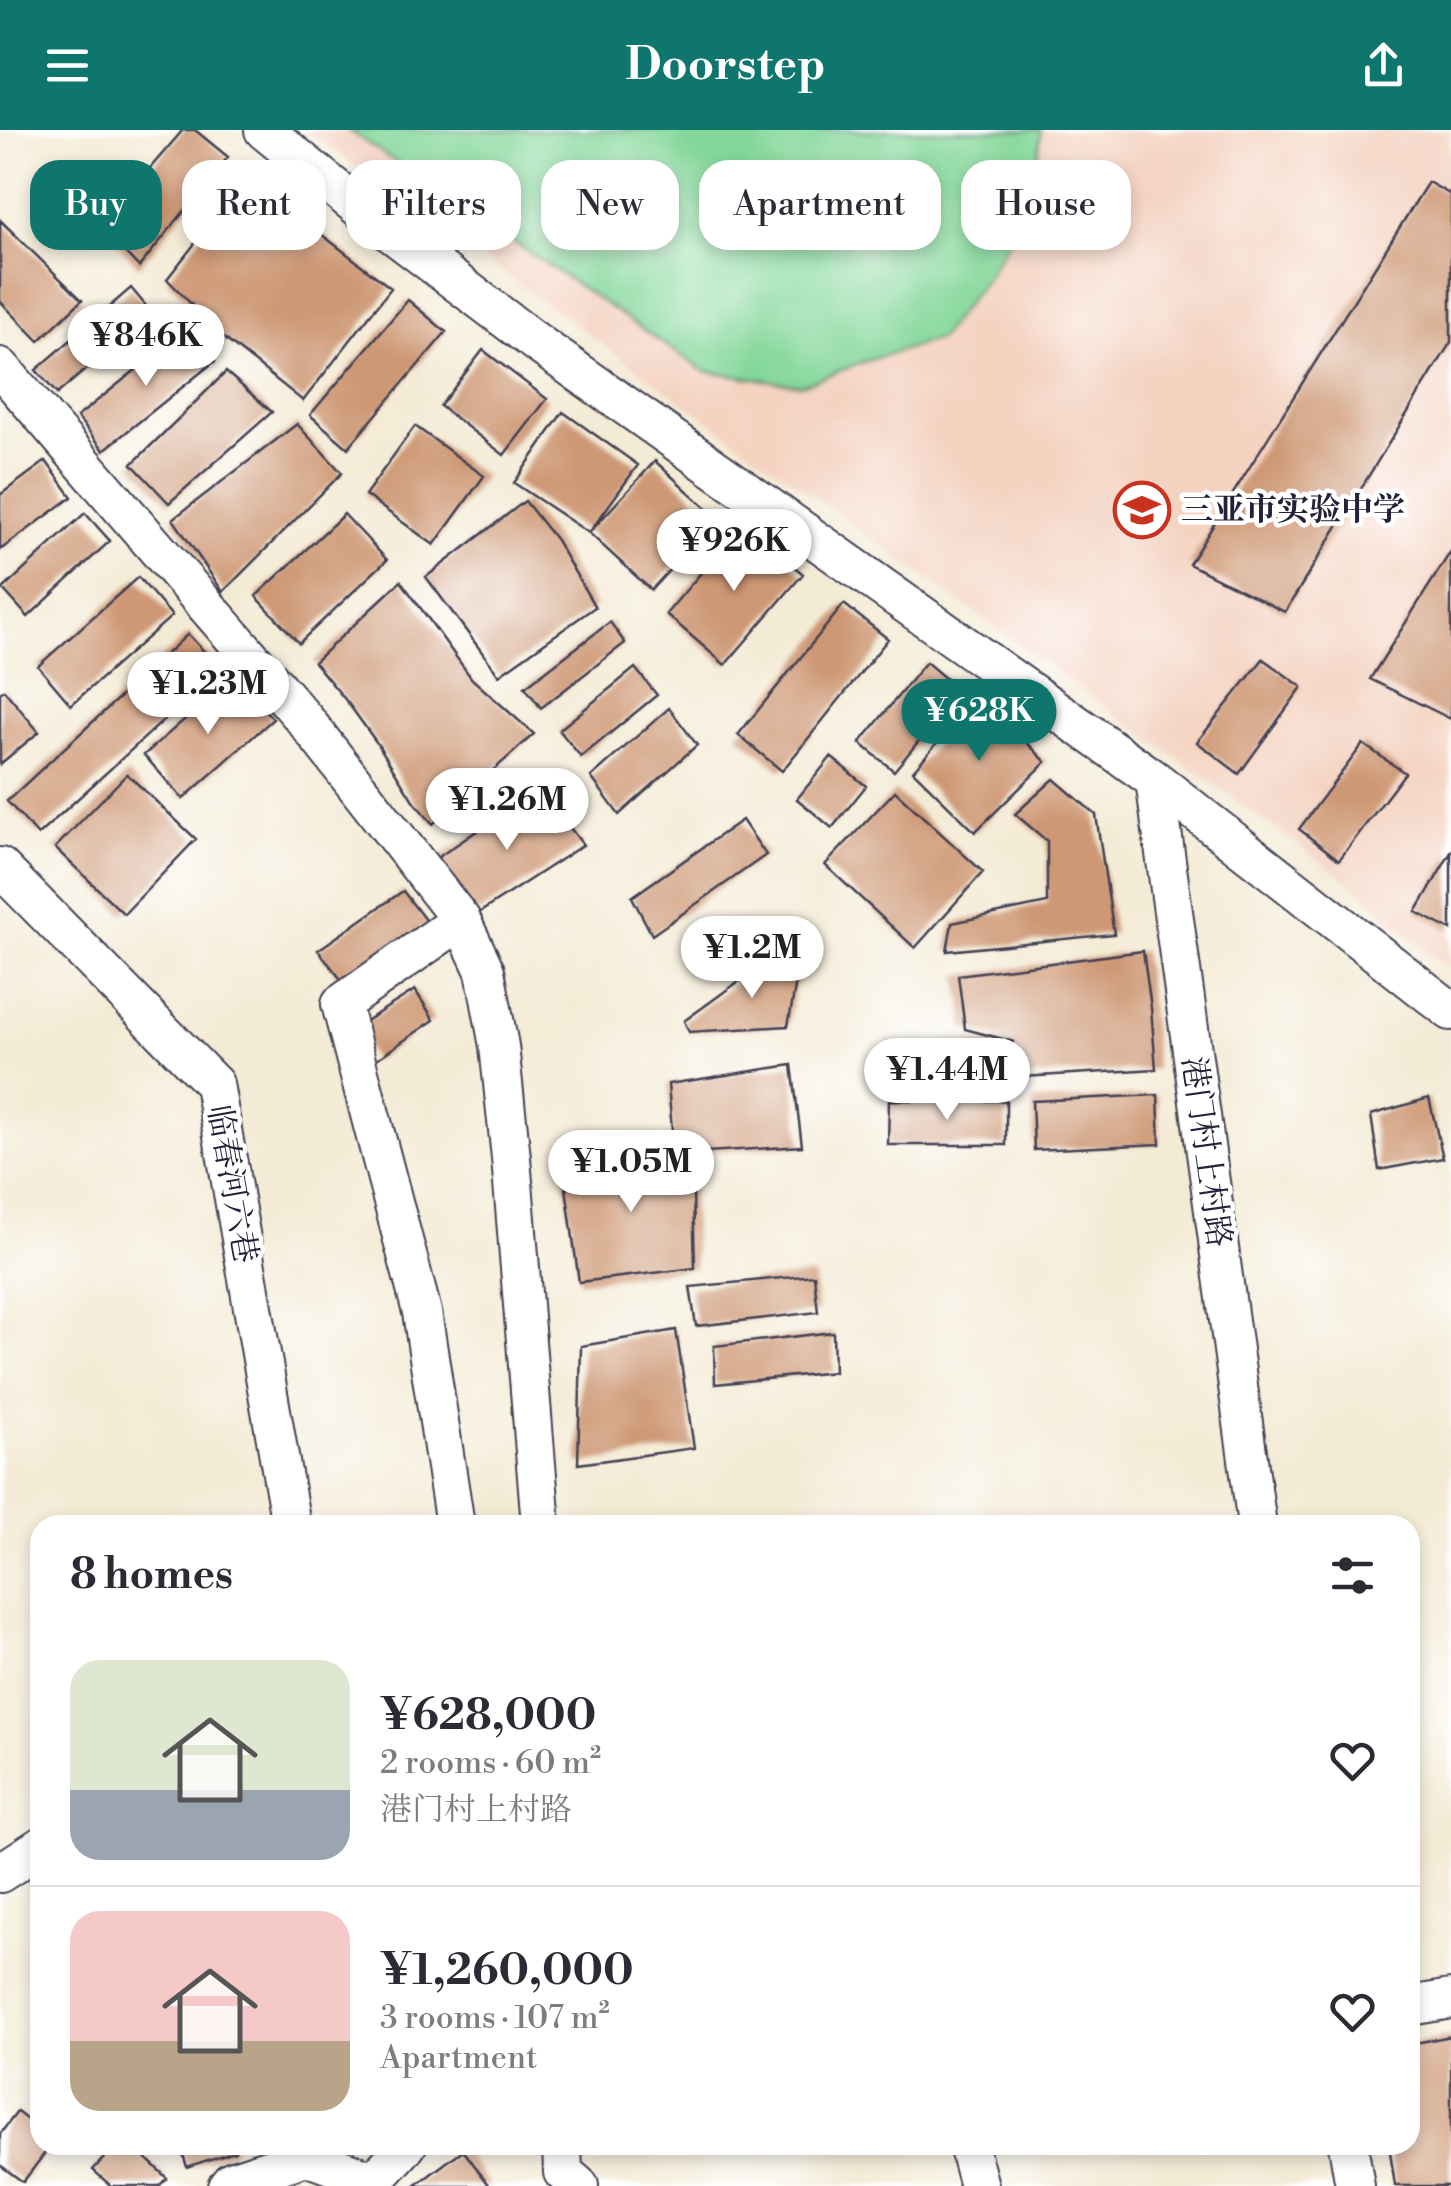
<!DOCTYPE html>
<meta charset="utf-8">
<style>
:root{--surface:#fff;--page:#f2f2f3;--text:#2b2b33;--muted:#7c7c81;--line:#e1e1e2;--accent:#0f766e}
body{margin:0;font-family:"Libre Bodoni","Noto Serif SC",serif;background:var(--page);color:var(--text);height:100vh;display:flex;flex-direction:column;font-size:38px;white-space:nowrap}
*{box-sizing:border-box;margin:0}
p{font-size:32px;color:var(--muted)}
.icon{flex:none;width:55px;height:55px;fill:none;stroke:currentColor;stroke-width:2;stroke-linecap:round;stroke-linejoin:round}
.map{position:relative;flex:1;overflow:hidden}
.sheet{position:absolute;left:30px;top:1385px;width:1390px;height:640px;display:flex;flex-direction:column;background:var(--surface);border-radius:30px;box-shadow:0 5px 15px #0003}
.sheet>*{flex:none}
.top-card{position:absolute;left:30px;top:30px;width:1392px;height:90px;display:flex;gap:20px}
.price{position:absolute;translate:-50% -85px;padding:0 22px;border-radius:35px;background:#fff;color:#222;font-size:32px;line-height:65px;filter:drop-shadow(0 2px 5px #0008)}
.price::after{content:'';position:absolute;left:50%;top:60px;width:30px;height:22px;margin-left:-15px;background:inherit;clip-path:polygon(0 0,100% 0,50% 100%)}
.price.on{background:var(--accent);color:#fff}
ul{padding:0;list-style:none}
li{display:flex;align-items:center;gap:30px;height:250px;padding:0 40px}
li+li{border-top:2px solid var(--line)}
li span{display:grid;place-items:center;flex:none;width:280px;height:200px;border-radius:30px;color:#555}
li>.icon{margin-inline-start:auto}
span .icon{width:120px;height:120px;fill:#fffc;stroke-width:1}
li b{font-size:42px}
h2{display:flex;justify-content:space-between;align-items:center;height:120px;padding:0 40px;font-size:42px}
.tag{padding:0 35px;border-radius:30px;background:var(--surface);box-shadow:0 5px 15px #0003;font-size:35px;line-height:90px}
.tag.on{background:var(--accent);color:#fff}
header{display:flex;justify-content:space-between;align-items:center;height:130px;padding:0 40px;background:var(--accent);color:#fff;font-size:45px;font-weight:800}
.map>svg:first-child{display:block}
.built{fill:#f4d3c1}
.green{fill:#83d799;stroke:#527c6a;stroke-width:2.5}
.building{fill:#ce9875}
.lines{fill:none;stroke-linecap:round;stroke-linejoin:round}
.street-casing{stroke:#424052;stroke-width:42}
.street{stroke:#fff;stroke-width:38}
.labels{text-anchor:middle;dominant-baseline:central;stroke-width:9;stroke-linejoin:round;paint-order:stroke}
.poi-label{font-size:32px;font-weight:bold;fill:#22223b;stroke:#fff;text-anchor:start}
.street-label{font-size:32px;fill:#22223b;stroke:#fff}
</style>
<header><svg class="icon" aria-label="menu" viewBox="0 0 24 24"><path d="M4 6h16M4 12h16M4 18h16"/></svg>Doorstep<svg class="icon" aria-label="share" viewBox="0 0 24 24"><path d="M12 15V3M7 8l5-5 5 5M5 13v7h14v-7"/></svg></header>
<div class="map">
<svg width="1451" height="2056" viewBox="0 0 1451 2056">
<rect width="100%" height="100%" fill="#fff"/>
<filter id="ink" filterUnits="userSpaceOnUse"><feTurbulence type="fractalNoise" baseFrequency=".01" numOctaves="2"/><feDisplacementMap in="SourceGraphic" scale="20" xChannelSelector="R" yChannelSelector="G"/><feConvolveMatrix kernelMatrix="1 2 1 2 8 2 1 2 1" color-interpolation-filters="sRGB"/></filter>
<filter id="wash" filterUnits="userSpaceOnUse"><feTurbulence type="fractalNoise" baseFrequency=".0048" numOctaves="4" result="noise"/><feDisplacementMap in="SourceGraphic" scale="40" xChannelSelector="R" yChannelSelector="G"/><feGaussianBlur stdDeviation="2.25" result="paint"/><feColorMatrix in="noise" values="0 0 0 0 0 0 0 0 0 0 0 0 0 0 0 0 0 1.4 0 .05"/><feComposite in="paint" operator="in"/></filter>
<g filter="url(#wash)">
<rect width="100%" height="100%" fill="#f4ebd6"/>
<path class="built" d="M305,0h1146v838l-21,-12 -70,-66z"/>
<path class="green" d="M348,0h693l-7,69 -49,80 -46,60 -73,22 -65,24 -97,-14z"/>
<g id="blocks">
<path class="building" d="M183,0h12l33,27 -89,110 -39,-41z
M248,46l27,26 37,25 79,61 -88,113 -79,-63 -57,-59z
M1428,52l23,13v147l-166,270 -96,-48z
M0,90l82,80 -43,41 -39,-40z
M131,158l21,25 -95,81 -21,-24z
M408,170l38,32 -98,116 -38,-33z
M188,198l27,33 -111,89 -27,-33z
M483,220l64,49 -43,56 -64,-49z
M226,242l46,40 -103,91 -37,-39z
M563,282l75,53 -49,68 -75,-50z
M297,294l45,49 -119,119 -50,-73z
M415,296l69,50 -50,69 -69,-50z
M46,331l26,36 -72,53v-55z
M655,331l62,57 -66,72 -62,-57z
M525,371l31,39 39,67 -96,68 -73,-98z
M85,383l25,28 -82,76 -25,-28z
M344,384l43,46 -88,83 -43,-47z
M743,393l60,51 -78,91 -59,-51z
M1451,421v168l-81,-40z
M138,447l34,39 -101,89 -33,-39z
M401,451l71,98 62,55 -101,90 -19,-22 -35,-56 -31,-43 -34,-41z
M844,474l44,35 -106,132 -44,-36z
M610,492l15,21 -84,65 -16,-21z
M188,504l32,35 -182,166 -31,-34z
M1263,529l39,28 -63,87 -42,-32z
M926,532l34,29 -66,80 -34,-28z
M635,538l22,27 -76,62 -22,-27z
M234,546l39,43 -90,80 -39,-44z
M4,560l35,42 -39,32v-71z
M979,564l67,68 -71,70 -62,-61z
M669,578l28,37 -78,70 -28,-38z
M1363,614l42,29 -66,87 -40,-31z
M831,627l35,29 -34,42 -35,-29z
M127,644l69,65 -72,75 -69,-66z
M1054,649l42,36 18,119 -167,17 5,-28 95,-20v-62l-32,-27z
M540,658l43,57 -112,73 -40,-56z
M895,661l88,81 -68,76 -90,-83z
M742,690l24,35 -114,80 -20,-38z
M1451,722v78l-35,-18z
M403,761l25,33 -85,58 -25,-32z
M1143,821l8,57 5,61 -265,16 -1,-37 124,-6 -49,-13 -7,-54z
M800,830l-12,66 -99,6 -5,-11 80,-58z
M415,860l19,30 -60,41 -18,-34z
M792,935l10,81 -128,8 -6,-70z
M1158,965l2,49 -126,6 -2,-49z
M1429,968l14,60 -64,12 -8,-55z
M889,970l117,1v44h-118z
M692,1026l3,112 -116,14 -17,-123z
M814,1145l4,37 -122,14 -6,-39z
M676,1200l18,118 -116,16 3,-118z
M833,1202l1,40 -119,12 -1,-38z
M1451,1906v150h-56l-6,-41h21v-101z
M17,1982l23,18v15h11l-28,37 -23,-17v-31z
M116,2015h16l35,33 -8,8h-48l-18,-16z
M180,2015h54l1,6 -48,16z
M463,2020l27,36h-75z"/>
</g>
</g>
<g filter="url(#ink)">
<use href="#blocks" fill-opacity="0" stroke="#424052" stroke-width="2.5"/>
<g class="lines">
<g class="street-casing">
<path id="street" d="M264,0l109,89 164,124 618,437 296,231
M0,237l305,353 156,200 -120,84 81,308 33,213
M1155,650l102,745
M0,737l214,217 77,441
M461,790l24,51 14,75 12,112 30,367
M0,1743l40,-26
M1410,1876l41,-7
M562,2015l1,27 16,14
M968,2015l11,41
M1348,2015l7,41
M374,2051l33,-36
M227,2056l4,-5 75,-25 68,25 3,5"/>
</g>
<use href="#street" class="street"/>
</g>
</g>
<defs>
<g id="school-ring" transform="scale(2.875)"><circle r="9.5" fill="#fff" stroke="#c8321e" stroke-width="1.5"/><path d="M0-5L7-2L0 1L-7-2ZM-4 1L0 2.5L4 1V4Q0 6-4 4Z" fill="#c8321e"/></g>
</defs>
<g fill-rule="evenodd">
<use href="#school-ring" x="1142" y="380"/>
</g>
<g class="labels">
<g class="poi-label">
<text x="1181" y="380">三亚市实验中学</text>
</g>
<g class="street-label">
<text transform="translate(1206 1022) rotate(82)">港门村上村路</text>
<text transform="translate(232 1054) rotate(80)">临春河六巷</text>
</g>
</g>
</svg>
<b class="price" style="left:146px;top:259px">¥846K</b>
<b class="price" style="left:734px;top:464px">¥926K</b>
<b class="price" style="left:208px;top:607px">¥1.23M</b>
<b class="price on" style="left:979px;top:634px">¥628K</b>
<b class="price" style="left:507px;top:723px">¥1.26M</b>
<b class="price" style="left:752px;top:871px">¥1.2M</b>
<b class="price" style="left:947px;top:993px">¥1.44M</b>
<b class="price" style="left:631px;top:1085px">¥1.05M</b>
<div class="top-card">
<a class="tag on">Buy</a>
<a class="tag">Rent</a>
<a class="tag">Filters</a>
<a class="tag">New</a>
<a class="tag">Apartment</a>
<a class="tag">House</a>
</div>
<section class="sheet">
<h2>8 homes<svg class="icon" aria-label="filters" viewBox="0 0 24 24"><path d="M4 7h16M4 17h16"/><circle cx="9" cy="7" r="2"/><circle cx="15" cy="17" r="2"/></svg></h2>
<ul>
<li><span style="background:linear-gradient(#dfe7d0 65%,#9aa5b1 0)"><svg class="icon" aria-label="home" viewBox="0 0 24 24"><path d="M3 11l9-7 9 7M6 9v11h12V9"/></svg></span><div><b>¥628,000</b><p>2 rooms · 60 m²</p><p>港门村上村路</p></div><svg class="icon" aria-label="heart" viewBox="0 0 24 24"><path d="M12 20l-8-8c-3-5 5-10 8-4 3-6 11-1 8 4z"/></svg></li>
<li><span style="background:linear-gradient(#f6c9c9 65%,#b9a48a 0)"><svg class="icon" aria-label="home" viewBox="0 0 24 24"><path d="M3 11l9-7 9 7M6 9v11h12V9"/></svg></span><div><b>¥1,260,000</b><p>3 rooms · 107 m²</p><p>Apartment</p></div><svg class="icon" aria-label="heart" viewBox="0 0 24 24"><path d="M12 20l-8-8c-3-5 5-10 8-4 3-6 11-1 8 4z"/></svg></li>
</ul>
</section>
</div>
